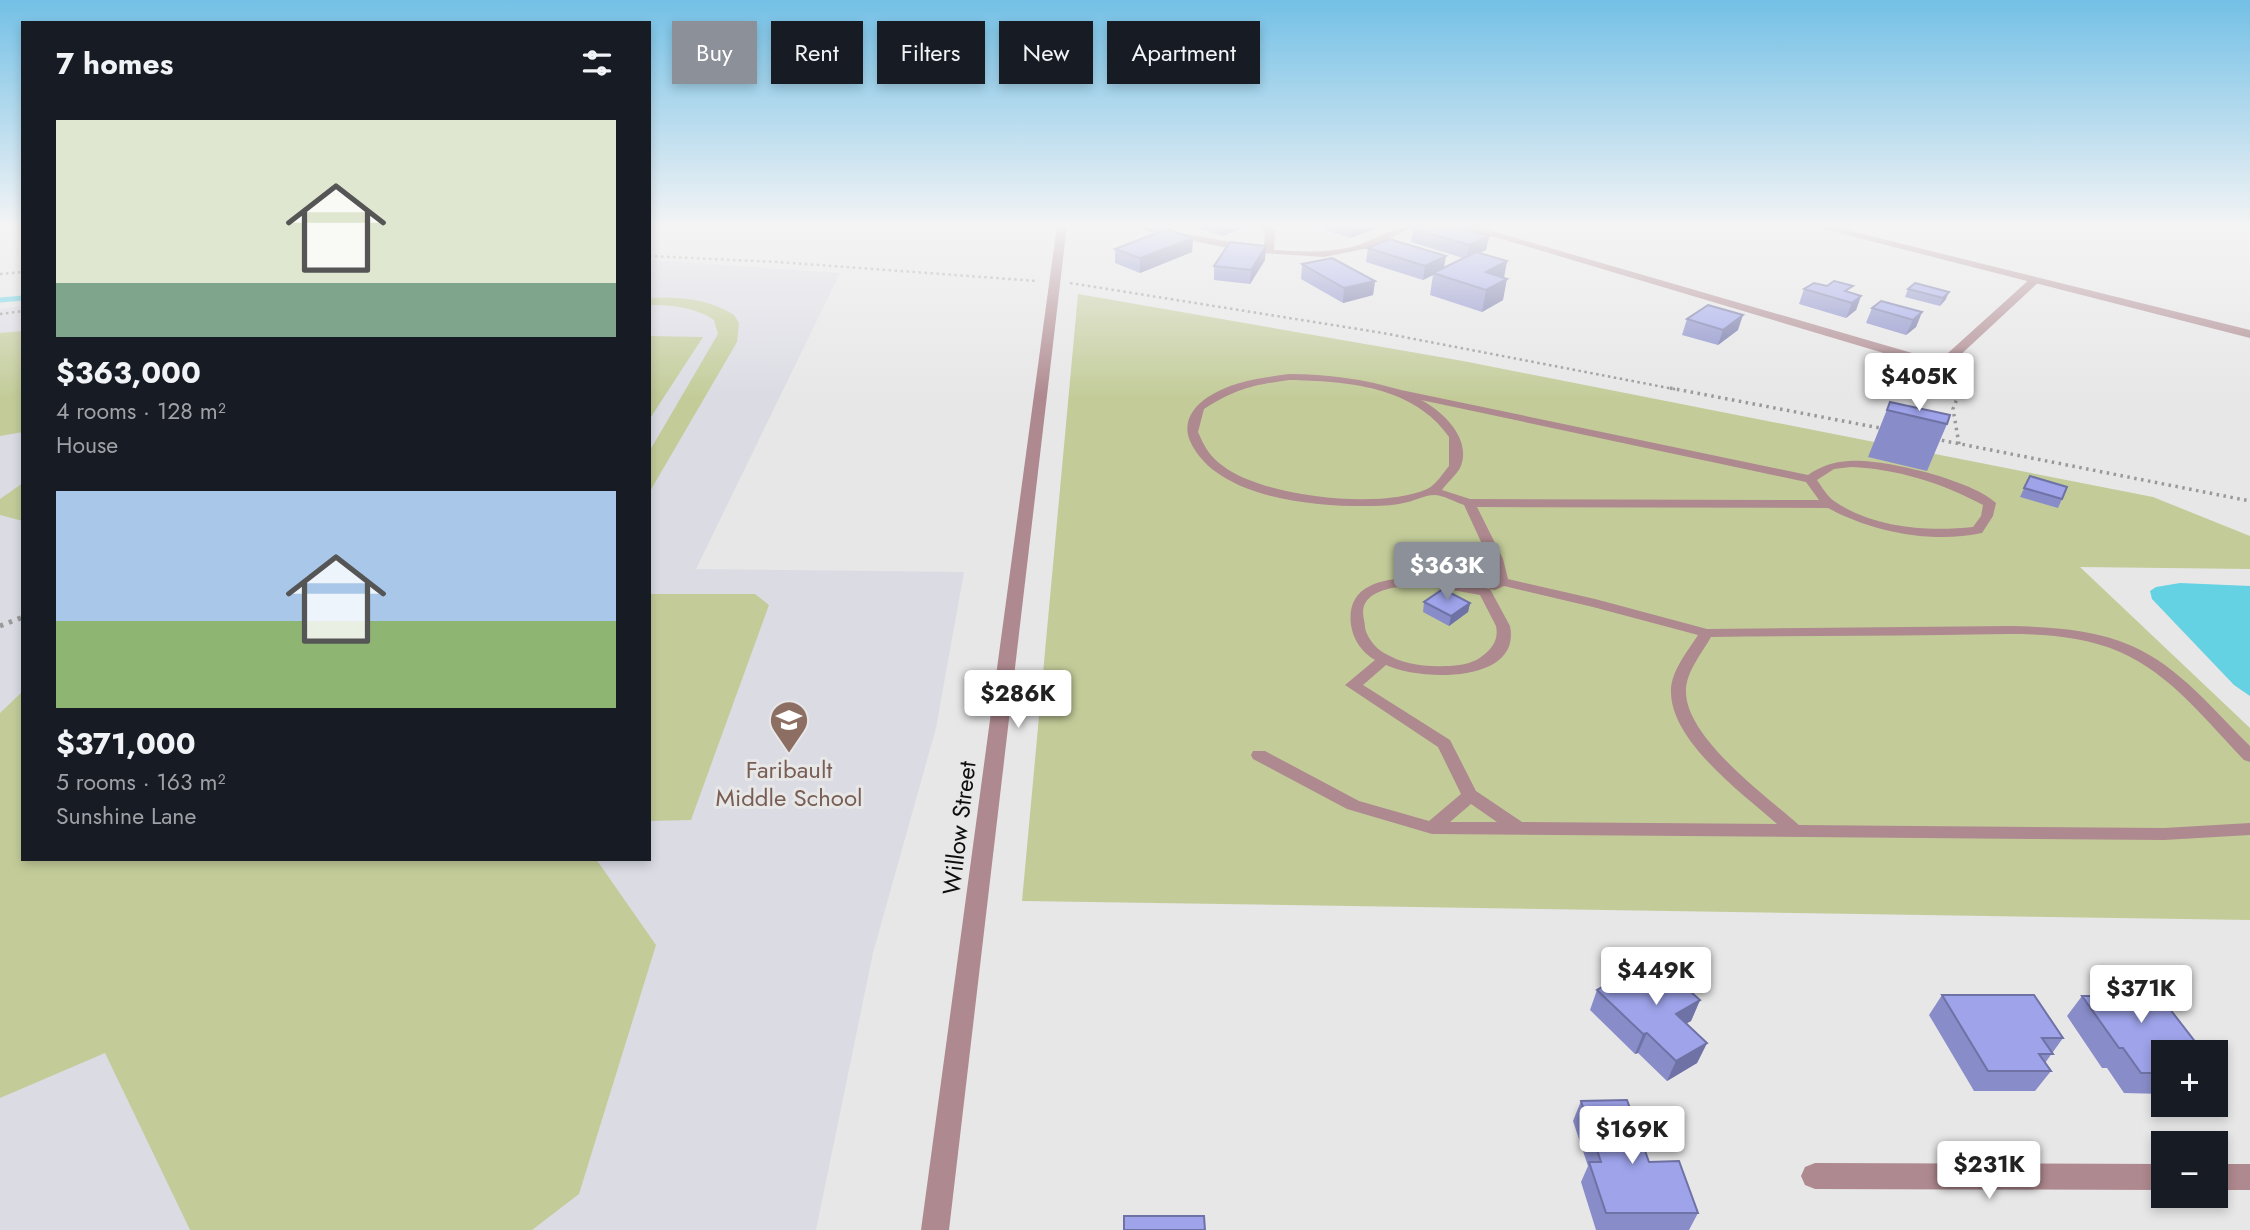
<!DOCTYPE html>
<meta charset="utf-8">
<style>
:root{--surface:#171b24;--page:#242831;--text:#f1f3f6;--muted:#9ea1a6;--accent:#8c9099}
body{margin:0;font-family:Jost,sans-serif;background:var(--page);color:var(--text);height:100vh;display:flex;flex-direction:column;font-size:26px;white-space:nowrap}
*{box-sizing:border-box;margin:0}
p{font-size:23px;color:var(--muted)}
.icon{flex:none;width:38px;height:38px;fill:none;stroke:currentColor;stroke-width:2;stroke-linecap:round;stroke-linejoin:round}
.map{position:relative;flex:1;overflow:hidden}
.details{position:absolute;left:21px;top:21px;width:630px;height:840px;display:flex;flex-direction:column;background:var(--surface);border-radius:0px;box-shadow:0 4px 10px #0003}
.details>*{flex:none}
.hud{position:absolute;left:672px;top:21px;width:665px;height:63px;display:flex;gap:14px}
.buttons{position:absolute;left:2151px;top:1040px;display:grid;gap:14px}
.buttons a{display:grid;place-items:center;width:77px;height:77px;border-radius:0px;background:var(--surface);box-shadow:0 4px 10px #0003;font-size:35px}
.price{position:absolute;translate:-50% -60px;padding:0 16px;border-radius:7px;background:#fff;color:#222;font-size:23px;line-height:46px;filter:drop-shadow(0 2px 4px #0008)}
.price::after{content:'';position:absolute;left:50%;top:42px;width:21px;height:16px;margin-left:-10px;background:inherit;clip-path:polygon(0 0,100% 0,50% 100%)}
.price.current{background:var(--accent);color:#fff}
ul{padding:0;list-style:none}
li{display:grid;align-content:center;gap:14px;height:371px;padding:0 35px}
li span{display:grid;place-items:center;height:217px;border-radius:0px;color:#555}
li>.icon{margin-inline-start:auto}
span .icon{width:126px;height:126px;fill:#fffc;stroke-width:1}
li b{font-size:30px}
h2{display:flex;justify-content:space-between;align-items:center;height:84px;padding:0 35px;font-size:30px}
.tag{padding:0 24px;border-radius:0px;background:var(--surface);box-shadow:0 4px 10px #0003;font-size:24px;line-height:63px}
.tag.current{background:var(--accent);color:#fff}
.map>svg:first-child{display:block}
.built{fill:#dbdbe4}
.green{fill:#c3cc99}
.water{fill:#64d2e3}
.lines{fill:none;stroke-linecap:round;stroke-linejoin:round}
.stream{stroke:#64d2e3;stroke-width:5}
.path-far2{stroke:#99999a;stroke-width:2.5;stroke-dasharray:2.5 3.5;stroke-linecap:butt}
.path-far1{stroke:#99999a;stroke-width:3.5;stroke-dasharray:2.5 4.5;stroke-linecap:butt}
.path{stroke:#99999a;stroke-width:5;stroke-dasharray:3.5 6;stroke-linecap:butt}
.service{fill:#ae898f;fill-rule:evenodd}
.minor{fill:#ae898f;fill-rule:evenodd}
.tertiary{fill:#ae898f;fill-rule:evenodd}
.wall{fill:#888cc9}
.shaded-wall{fill:#6f72a4}
.building{fill:#9ea3ea;stroke:#6f72a4;stroke-width:2}
.labels{text-anchor:middle;dominant-baseline:central;stroke-width:6;stroke-linejoin:round;paint-order:stroke}
.education-label{font-size:24px;fill:#785e54;stroke:#e7e7e8}
.street-label{font-size:24px;fill:#0e0e0e;stroke:#e7e7e8}
</style>
<div class="map">
<svg width="2250" height="1230" viewBox="0 0 2250 1230">
<rect width="100%" height="100%" fill="#e7e7e8"/>
<path class="built" d="M649,260l191,13 -144,296 268,3 -28,156 -63,225 -57,277h-816v-921l23,-3v553h626z"/>
<path class="green" d="M1078,294l385,67 690,136 97,39v33l-170,-2 170,161v192l-1228,-19z
M649,298c30,-2 60,1 85,17l5,8 -2,19 -88,151v-41l69,-118 -4,-14c-19,-13 -42,-15 -65,-15z
M23,331v101l-23,4v-103z
M649,336l54,1 -54,83z
M23,483v38l-23,-6v-16z
M649,594h106l14,11 -78,215 -42,1z
M23,691v168h573l60,86 -77,249 -47,36h-342l-85,-177 -105,45v-385z"/>
<path class="water" d="M2180,583l70,3v110l-16,-11 -82,-86 -2,-8 6,-4z"/>
<g class="lines">
<path class="stream" d="M0,300l23,-2"/>
<path class="path-far2" d="M649,256l129,6 259,19
M0,274l23,-2
M1070,283l313,50 296,57
M0,314l23,-3
M1958,371l4,10 -2,9"/>
<path class="path-far1" d="M1670,388l215,41
M1935,439l315,62
M1959,444l-6,-35 8,-21"/>
<path class="path" d="M0,626l23,-9"/>
<path class="service" d="M1289,374c39,0 74,5 112,16l407,85c13,-9 25,-13 41,-14 33,-3 123,19 147,42l-3,13 -11,17c-50,11 -110,-1 -154,-25l-351,-1 26,52 5,20 87,20 112,30 304,-3c40,1 83,3 121,20 48,21 82,65 118,100v16l-6,-2c-37,-38 -73,-86 -124,-108 -55,-24 -120,-17 -179,-17 -77,1 -153,1 -230,2 -9,16 -25,35 -25,54 -1,46 80,105 113,134l365,3 86,-5v12l-86,5 -732,-6 -85,-25 -94,-50 -2,-4 2,-4h12l94,50 70,20 32,-27 -23,-47 -93,-62 30,-25c-13,-7 -22,-21 -24,-35 -9,-67 101,-45 139,-36l20,37c12,58 -91,55 -124,39l-23,20 87,55 26,51 46,31 255,2c-34,-30 -105,-82 -106,-131 -1,-21 17,-42 27,-58l-105,-28 -89,-21 -9,4 -5,-1 -2,-3 7,-6 -6,-21 -25,-54c-9,-3 -21,-10 -30,-10 -8,0 -18,5 -26,7 -12,3 -24,4 -37,4 -55,1 -155,-7 -181,-65 -8,-19 3,-34 18,-44 24,-16 53,-19 81,-23zM1289,380c57,1 125,6 160,57v29c-6,7 -13,19 -22,23 -46,21 -164,8 -204,-23 -13,-9 -19,-20 -25,-34l6,-23c31,-20 49,-24 85,-29zM1421,400l385,82 13,18 -349,-1 -28,-9c5,-7 14,-15 18,-22 13,-28 -17,-57 -39,-68zM1851,467c46,2 91,16 132,38l-2,11 -8,11c-45,5 -100,1 -139,-26 -7,-5 -12,-14 -17,-21l17,-11zM1416,585h9l55,10 16,31c3,14 -4,23 -15,31 -9,7 -24,9 -36,9 -22,1 -42,-2 -61,-13 -9,-5 -17,-16 -19,-25 0,-5 -2,-11 -2,-16 1,-24 36,-25 53,-27zM1471,804l26,18h-47z"/>
<path class="minor" d="M1258,225h11l6,7 -1,18c28,2 56,3 82,-4 21,-7 40,-21 62,-21l-49,23 -45,9 -77,-5 -106,-22 5,-3 118,21 1,-15z
M1455,225h16l441,128 17,2 19,-2 83,-75 10,2 -85,79 -27,4 -22,-3z
M1815,1163l348,1v26l-348,-1 -10,-4 -4,-9 4,-9z
M2216,1164h34v26h-34z"/>
<path class="tertiary" d="M1057,225h10l-118,1005h-28z
M1808,225h18l424,105v8z"/>
</g>
<path class="wall" d="M1190,225h55v2l-23,9z
M1324,225h60l-33,13 -27,-8z
M1413,229l76,7 -3,14 -7,3 28,8 -3,17 -1,22 -21,12 -52,-17 3,-20 -10,5 -57,-18 2,-14 78,8 -2,12 19,-10 -52,-16z
M1193,238l-1,14 -52,21 -25,-10v-14z
M1265,260l-15,24 -36,-4v-14z
M1302,264l73,17 -2,14 -30,8 -42,-24z
M1804,289l46,4 11,3 -5,14 -10,8 -47,-14z
M1908,289l38,10 -6,7 -35,-9z
M1872,308l50,4 -6,15 -10,8 -40,-12z
M1687,319l51,11 -20,15 -36,-10z
M1890,402l57,22 -20,47 -59,-14z
M2030,476l32,23 -4,9 -38,-11z
M1424,602l46,1 -2,9 -19,14 -26,-14z
M2122,981l78,67 -3,4h-34v42l-39,-1 -17,-25h-5l-35,-52 15,-20h29z
M1597,990l103,10 -9,21 -5,2 21,20 -10,20 -30,18 -29,-28 -3,1 -45,-44z
M1942,995l121,43 -18,25 6,8 -16,20h-61l-45,-76z
M1581,1101l68,61 49,51 -9,17h-93l-15,-48 7,-16 -15,-45z"/>
<path class="shaded-wall" d="M1223,225h22v2l-23,9z
M1353,225h31l-33,13z
M1489,236l-3,14 -20,9 3,-14z
M1193,238l-1,14 -52,21v-15z
M1266,246l-1,14 -15,24 1,-14z
M1446,256l-3,14 -10,3v2l-10,5 2,-14z
M1507,261l-4,20 4,-2 -4,21 -21,12 4,-22v-18z
M1375,281l-2,14 -30,8 1,-15z
M1949,292l-3,7 -6,7 3,-8z
M1861,296l-5,14 -10,8 6,-15z
M1922,312l-6,15 -10,8 7,-15z
M1743,315l-5,15 -20,15 5,-15z
M1470,603l-2,9 -19,14 2,-10z
M1700,1000l-9,21 -24,14 9,-21z
M1647,1033l-9,20 -3,1 8,-20z
M1707,1043l-10,20 -30,18 9,-20z"/>
<path class="building" d="M1420,225h32l37,11 -20,9 -56,-16z
M1167,229l26,9 -53,20 -25,-9z
M1389,239l57,17 -21,10 -57,-18z
M1230,242l36,4 -15,24 -37,-4z
M1476,252l31,9 -21,11 21,7 -21,11 -53,-17z
M1332,258l43,23 -31,7 -42,-24z
M1834,281l19,5 -8,5 16,5 -9,7 -48,-14 10,-6 13,3z
M1915,283l34,9 -6,6 -35,-9z
M1881,301l41,11 -9,8 -41,-12z
M1708,305l35,10 -20,15 -36,-11z
M1890,402l60,13 -3,9 -60,-14z
M2030,476l37,11 -5,12 -38,-11z
M1443,589l27,14 -19,13 -27,-14z
M1653,958l47,42 -24,14 31,29 -31,18 -29,-28 -4,1 -46,-44z
M2122,981l27,1 51,66h-35l3,4h-5v21h-22l-18,-25h-4l-37,-52h51z
M1942,995h92l29,43h-21l11,16h-14l12,17h-63z
M1627,1100l22,62 30,-1 19,52h-92l-17,-51h12l-20,-61z
M1124,1216h80l1,14h-81z"/>
<linearGradient id="sky" x2="0" y2="1"><stop stop-color="#73c0e6"/><stop offset="0.57" stop-color="#f4f4f5"/><stop offset="1" stop-color="#f4f4f5" stop-opacity="0"/></linearGradient>
<rect width="2250" height="397" fill="url(#sky)"/>
<defs>
<g id="school-pin" transform="scale(2.0125)"><path d="M0 17L-7.5 6A9.5 9.5 0 1 1 7.5 6Z" fill="#8d6e63" stroke="#e7e7e8"/><path d="M0-5L7-2L0 1L-7-2ZM-4 1L0 2.5L4 1V4Q0 6-4 4Z" fill="#fff"/></g>
</defs>
<g fill-rule="evenodd">
<use href="#school-pin" x="789" y="720"/>
</g>
<g class="labels">
<g class="education-label">
<text x="789" y="769">Faribault<tspan x="789" dy="28">Middle School</tspan></text>
</g>
<g class="street-label">
<text transform="translate(959 828) rotate(-83)">Willow Street</text>
</g>
</g>
</svg>
<div class="buttons">
<a>+</a>
<a>−</a>
</div>
<b class="price" style="left:1919px;top:413px">$405K</b>
<b class="price current" style="left:1447px;top:602px">$363K</b>
<b class="price" style="left:1018px;top:730px">$286K</b>
<b class="price" style="left:1656px;top:1007px">$449K</b>
<b class="price" style="left:2141px;top:1025px">$371K</b>
<b class="price" style="left:1632px;top:1166px">$169K</b>
<b class="price" style="left:1989px;top:1201px">$231K</b>
<div class="hud">
<a class="tag current">Buy</a>
<a class="tag">Rent</a>
<a class="tag">Filters</a>
<a class="tag">New</a>
<a class="tag">Apartment</a>
</div>
<section class="details">
<h2>7 homes<svg class="icon" aria-label="filters" viewBox="0 0 24 24"><path d="M4 7h16M4 17h16"/><circle cx="9" cy="7" r="2"/><circle cx="15" cy="17" r="2"/></svg></h2>
<ul>
<li><span style="background:linear-gradient(#dfe7d0 75%,#7fa58c 0)"><svg class="icon" aria-label="home" viewBox="0 0 24 24"><path d="M3 11l9-7 9 7M6 9v11h12V9"/></svg></span><div><b>$363,000</b><p>4 rooms · 128 m²</p><p>House</p></div></li>
<li><span style="background:linear-gradient(#a9c7e8 60%,#8fb573 0)"><svg class="icon" aria-label="home" viewBox="0 0 24 24"><path d="M3 11l9-7 9 7M6 9v11h12V9"/></svg></span><div><b>$371,000</b><p>5 rooms · 163 m²</p><p>Sunshine Lane</p></div></li>
</ul>
</section>
</div>
